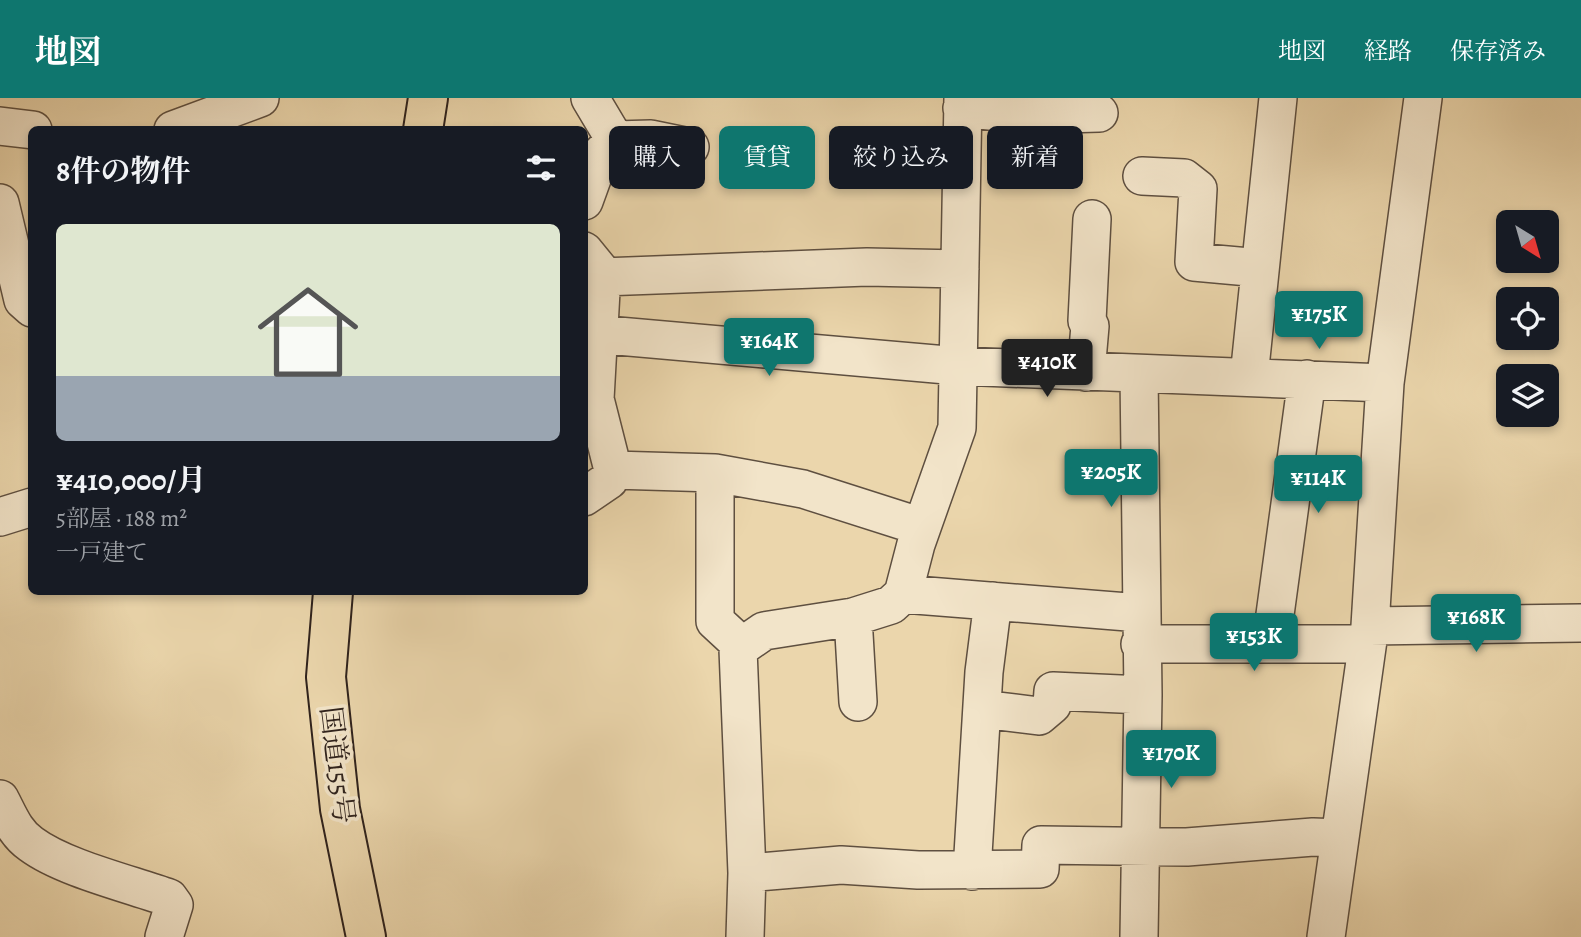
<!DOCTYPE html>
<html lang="ja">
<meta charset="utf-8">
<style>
:root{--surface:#171b24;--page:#20242c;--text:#f1f3f6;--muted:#9ea1a6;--accent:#0f766e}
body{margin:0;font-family:Alegreya,"Noto Serif JP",serif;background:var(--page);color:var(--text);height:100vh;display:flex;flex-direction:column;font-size:26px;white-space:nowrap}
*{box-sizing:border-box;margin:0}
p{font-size:23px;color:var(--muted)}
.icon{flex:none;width:38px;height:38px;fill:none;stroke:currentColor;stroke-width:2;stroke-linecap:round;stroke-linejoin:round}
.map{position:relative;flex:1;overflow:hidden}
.drawer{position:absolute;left:28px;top:28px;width:560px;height:469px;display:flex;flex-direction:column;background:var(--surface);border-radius:10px;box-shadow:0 4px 10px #0003}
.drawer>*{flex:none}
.guide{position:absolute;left:609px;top:28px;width:665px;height:63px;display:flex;gap:14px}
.needle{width:46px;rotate:143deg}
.tools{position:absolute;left:1496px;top:112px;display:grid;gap:14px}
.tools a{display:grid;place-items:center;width:63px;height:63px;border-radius:10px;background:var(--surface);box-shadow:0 4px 10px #0003;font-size:35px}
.price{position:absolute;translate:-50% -60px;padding:0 16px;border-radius:7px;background:var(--accent);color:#fff;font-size:23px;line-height:46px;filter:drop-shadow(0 2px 4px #0008)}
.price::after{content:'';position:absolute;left:50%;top:42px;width:21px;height:16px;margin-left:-10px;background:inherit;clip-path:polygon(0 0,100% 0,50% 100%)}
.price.active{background:#222;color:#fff}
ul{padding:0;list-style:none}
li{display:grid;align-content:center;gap:14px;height:371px;padding:0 28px}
li span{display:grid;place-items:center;height:217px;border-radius:10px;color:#555}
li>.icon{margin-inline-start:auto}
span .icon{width:126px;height:126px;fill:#fffc;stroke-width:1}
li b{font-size:30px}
h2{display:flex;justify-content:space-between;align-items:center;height:84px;padding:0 28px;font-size:30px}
.chip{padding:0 24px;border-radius:10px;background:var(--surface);box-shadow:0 4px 10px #0003;font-size:24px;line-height:63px}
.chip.active{background:var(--accent);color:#fff}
header{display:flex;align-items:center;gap:42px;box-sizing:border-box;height:98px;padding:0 35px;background:var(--accent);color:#fff}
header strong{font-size:33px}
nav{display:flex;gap:38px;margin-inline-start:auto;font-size:24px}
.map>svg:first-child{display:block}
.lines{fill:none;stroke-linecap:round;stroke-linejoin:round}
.minor-casing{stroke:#5e4f40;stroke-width:40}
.highway-casing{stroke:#2f221c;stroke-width:42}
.minor{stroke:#f2e4c9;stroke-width:37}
.highway{stroke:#ebd6ac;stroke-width:38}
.labels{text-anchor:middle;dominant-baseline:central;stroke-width:7;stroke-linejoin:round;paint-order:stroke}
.street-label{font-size:28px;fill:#2f221c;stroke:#f2e4c9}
</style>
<header>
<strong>地図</strong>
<nav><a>地図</a><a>経路</a><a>保存済み</a></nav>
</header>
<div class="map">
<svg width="1581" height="839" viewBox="0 0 1581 839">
<rect width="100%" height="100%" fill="#ebd6ac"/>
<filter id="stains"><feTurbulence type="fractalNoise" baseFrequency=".00286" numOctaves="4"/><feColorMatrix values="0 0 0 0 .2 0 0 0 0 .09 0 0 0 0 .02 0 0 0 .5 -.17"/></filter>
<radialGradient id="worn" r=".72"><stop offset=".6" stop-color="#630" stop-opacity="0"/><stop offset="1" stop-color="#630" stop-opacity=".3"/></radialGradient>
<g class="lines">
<g class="minor-casing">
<path id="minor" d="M590,0l25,42 36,-1 39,8
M962,10l65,7 72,-2
M0,28l33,4
M173,32l87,-32
M1142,78l42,2 14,11 -4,73 66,6
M584,103l17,-47 14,-14
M0,105l23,97 9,8
M584,153l18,22 -7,126 18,71 102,3 88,16 119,38
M602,179l265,-10 93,2
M584,235l374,33 427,17
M1086,274l4,-46 -3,-5 5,-102
M1249,279l29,-279
M715,375v148l27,25
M584,399l25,-17 4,-10
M0,419l32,-10
M903,496l237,19
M853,519l5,85
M1370,528l211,-3
M1140,546h227
M1271,546l36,-265
M982,611l57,7 13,-11 1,-14 90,4
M0,701c9,17 15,34 31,45 32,24 99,40 138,54l5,7 -10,32
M972,773l12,-199 9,-71
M747,775l94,-8 77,5 122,-1 1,-24 146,2 126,-10 27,1
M745,839l2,-64 -9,-224 26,-18 89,-14 38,-12 12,-11 13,-50 41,-116 6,-330
M1139,839l4,-242 -4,-321
M1326,839l44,-311 15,-243 38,-285"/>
</g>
<g class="highway-casing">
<path id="highway" d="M423,32l5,-32
M333,494l-7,85 14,132 26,128"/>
</g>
<use href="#minor" class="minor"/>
<use href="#highway" class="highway"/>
</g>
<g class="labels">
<g class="street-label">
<text transform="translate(337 667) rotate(83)">国道155号</text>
</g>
</g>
<rect width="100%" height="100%" filter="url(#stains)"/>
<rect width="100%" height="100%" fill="url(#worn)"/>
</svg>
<div class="tools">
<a><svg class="needle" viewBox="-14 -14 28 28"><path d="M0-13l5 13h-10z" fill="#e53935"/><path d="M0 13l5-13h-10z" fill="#9ea1a6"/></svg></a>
<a><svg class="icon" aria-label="locate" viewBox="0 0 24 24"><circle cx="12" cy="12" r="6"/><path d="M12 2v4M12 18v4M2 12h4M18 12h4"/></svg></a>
<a><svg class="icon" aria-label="layers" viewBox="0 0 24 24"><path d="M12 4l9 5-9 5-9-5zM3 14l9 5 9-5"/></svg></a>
</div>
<b class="price" style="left:1319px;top:253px">¥175K</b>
<b class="price" style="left:769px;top:280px">¥164K</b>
<b class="price active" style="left:1047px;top:301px">¥410K</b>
<b class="price" style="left:1111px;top:411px">¥205K</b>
<b class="price" style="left:1318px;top:417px">¥114K</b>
<b class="price" style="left:1476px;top:556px">¥168K</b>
<b class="price" style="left:1254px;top:575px">¥153K</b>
<b class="price" style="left:1171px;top:692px">¥170K</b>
<div class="guide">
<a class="chip">購入</a>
<a class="chip active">賃貸</a>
<a class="chip">絞り込み</a>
<a class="chip">新着</a>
</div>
<section class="drawer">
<h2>8件の物件<svg class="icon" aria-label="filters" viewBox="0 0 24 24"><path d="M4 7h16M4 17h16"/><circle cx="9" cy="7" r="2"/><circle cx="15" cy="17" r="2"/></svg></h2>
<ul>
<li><span style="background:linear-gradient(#dfe7d0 70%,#9aa5b1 0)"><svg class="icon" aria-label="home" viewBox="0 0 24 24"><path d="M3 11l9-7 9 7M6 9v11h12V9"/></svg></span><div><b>¥410,000/月</b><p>5部屋 · 188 m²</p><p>一戸建て</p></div></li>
</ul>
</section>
</div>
